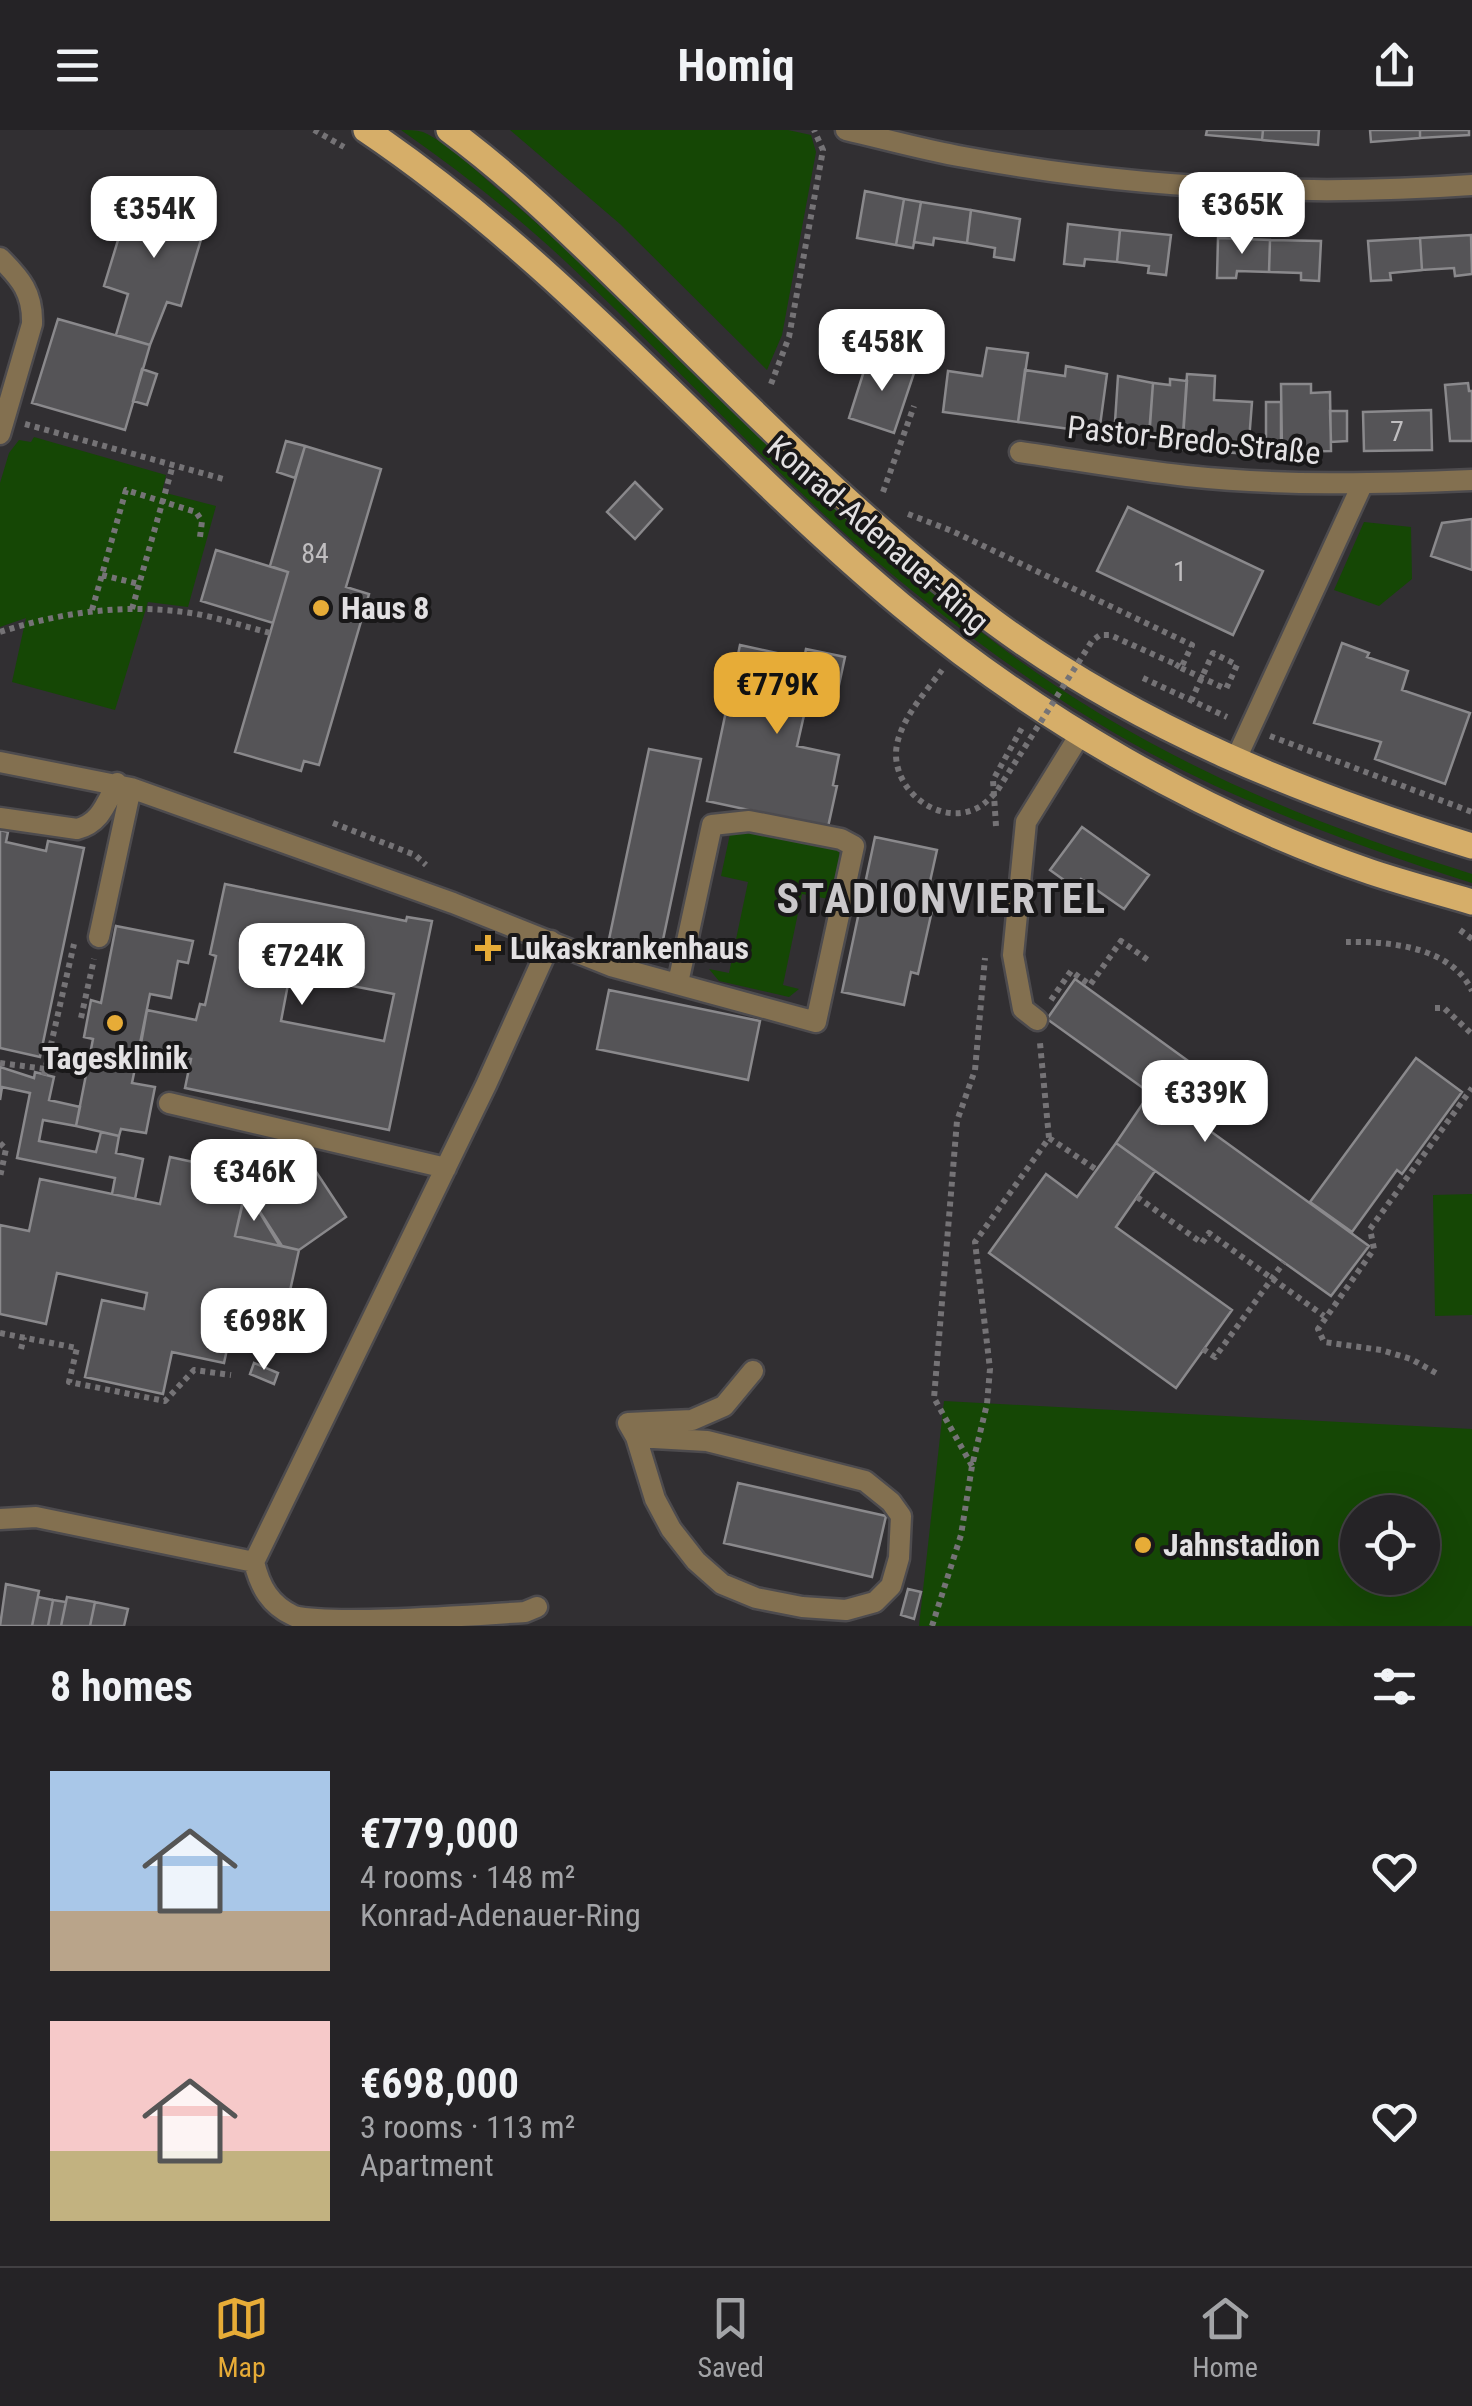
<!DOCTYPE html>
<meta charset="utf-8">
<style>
:root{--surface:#252326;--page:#2d2b2e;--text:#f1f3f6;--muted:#a3a4a7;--line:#424043;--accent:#e7ac37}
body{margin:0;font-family:"Roboto Condensed",sans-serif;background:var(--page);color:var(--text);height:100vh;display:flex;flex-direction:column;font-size:38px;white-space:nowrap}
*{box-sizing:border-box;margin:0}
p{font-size:32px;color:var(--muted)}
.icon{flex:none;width:55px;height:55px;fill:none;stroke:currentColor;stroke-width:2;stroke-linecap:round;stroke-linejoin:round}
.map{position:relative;height:1496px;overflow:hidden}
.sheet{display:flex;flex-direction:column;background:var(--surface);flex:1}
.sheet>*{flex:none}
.fabs{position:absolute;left:1340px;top:1365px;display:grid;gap:20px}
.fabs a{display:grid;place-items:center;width:100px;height:100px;border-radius:50%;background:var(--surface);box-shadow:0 10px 40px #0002,0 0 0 2px var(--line);font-size:50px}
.price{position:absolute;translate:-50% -85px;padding:0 22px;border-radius:20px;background:#fff;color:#222;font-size:32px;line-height:65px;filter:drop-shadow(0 2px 5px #0008)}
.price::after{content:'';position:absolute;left:50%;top:60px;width:30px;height:22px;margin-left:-15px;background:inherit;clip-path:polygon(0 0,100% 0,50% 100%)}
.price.current{background:var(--accent);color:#111}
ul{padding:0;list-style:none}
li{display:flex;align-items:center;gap:30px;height:250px;padding:0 50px}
li span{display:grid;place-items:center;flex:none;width:280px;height:200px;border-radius:0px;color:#555}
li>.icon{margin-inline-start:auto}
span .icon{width:120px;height:120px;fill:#fffc;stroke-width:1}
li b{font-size:42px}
h2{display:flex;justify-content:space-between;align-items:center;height:120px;padding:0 50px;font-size:42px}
header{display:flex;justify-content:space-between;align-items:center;height:130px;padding:0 50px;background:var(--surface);font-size:45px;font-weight:700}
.tab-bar{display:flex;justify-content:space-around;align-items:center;height:140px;border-top:2px solid var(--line);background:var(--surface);font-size:28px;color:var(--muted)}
.tab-bar a{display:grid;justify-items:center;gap:5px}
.tab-bar .current{color:var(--accent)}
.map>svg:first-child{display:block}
.green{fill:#154705;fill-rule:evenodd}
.building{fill:#555457;stroke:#8a898c;stroke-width:2.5;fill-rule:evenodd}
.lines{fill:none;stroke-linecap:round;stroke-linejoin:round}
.service-casing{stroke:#4d4b4e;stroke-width:25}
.minor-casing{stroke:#4d4b4e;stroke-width:25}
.primary-casing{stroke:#4d4b4e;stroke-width:30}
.path{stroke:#757376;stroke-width:6;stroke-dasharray:5 5;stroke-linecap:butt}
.service{stroke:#837050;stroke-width:20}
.minor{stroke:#837050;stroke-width:20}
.primary{stroke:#d6ae69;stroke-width:25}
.path-bridge{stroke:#757376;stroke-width:6;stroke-dasharray:5 5;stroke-linecap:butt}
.poi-dot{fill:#e7ac37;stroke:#191819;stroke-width:4}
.labels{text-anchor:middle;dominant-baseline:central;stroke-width:8;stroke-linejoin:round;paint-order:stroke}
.number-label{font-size:28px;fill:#c0bec0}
.street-label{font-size:32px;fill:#e3e1e3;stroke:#191819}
.poi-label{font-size:32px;font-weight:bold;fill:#e3e1e3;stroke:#191819;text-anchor:start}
.district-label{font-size:42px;font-weight:bold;letter-spacing:2.5px;fill:#cac8cb;stroke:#191819}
</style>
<header><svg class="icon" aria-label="menu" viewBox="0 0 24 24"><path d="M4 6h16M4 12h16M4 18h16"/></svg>Homiq<svg class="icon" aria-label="share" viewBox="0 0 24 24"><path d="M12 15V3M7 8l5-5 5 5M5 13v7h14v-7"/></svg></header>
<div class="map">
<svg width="1472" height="1496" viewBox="0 0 1472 1496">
<rect width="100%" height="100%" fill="#312f32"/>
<path class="green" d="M401,0c7,0 15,0 22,2 28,13 54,40 78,60 57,49 112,100 167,153 101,98 201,199 312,286 145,115 316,189 492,243v9c-82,-26 -162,-55 -241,-90 -135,-60 -260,-150 -371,-246 -102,-90 -195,-192 -294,-285 -51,-48 -108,-92 -165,-132z
M510,0h278l23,5 5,17 -34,183 -15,35 -147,-146z
M34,307l132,38 -4,17 54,14 -28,101 -40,-5 -33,108 -103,-28 14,-64 -26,9v-144l9,-30 10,-13 12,2z
M1364,392l47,5 1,52 -33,27 -45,-16z
M749,700l90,19 1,25 -6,26 -32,-6 -19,91 16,4 -10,8 -70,-16 -10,-12 20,4 19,-91 -27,-6 9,-42z
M1472,1064v121l-37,1 -2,-121z
M944,1271l528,28v197h-553zM1358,1382h64v66h-64z"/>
<path class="building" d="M1207,0h56l-1,10 -56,-5z
M1263,0h56l-1,15 -56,-5z
M1370,0h50v8l-49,4z
M1420,0h49v5l-49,3z
M133,61l76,22 -28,93 -14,-4 -17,43 -34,-10 12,-41 -24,-8z
M865,61l39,8 -8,46 -39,-7z
M904,69l17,3 -8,46 -17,-3z
M921,72l50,8 -4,33 -33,-5 -1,7 -19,-3z
M971,80l49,9 -6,41 -20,-3 1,-9 -28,-5z
M1068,94l52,6 -3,32 -32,-3 -1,7 -20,-2z
M1120,100l51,5 -5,40 -18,-2 1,-7 -32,-4z
M1471,105l1,39 -17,2 -1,-8 -32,2 -2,-32z
M1218,108l52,2 -1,32 -32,-1 -1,7h-19z
M1420,108l2,32 -32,3 1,7 -20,1 -3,-40z
M1270,110l51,1 -2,40 -18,-1v-7l-32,-1z
M58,189l92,26 -25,85 -93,-27z
M987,218l41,5 -10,69 -75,-10 5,-41 34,5z
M869,225l46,15 -21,63 -45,-15z
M1066,236l41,8 -8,59 -81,-11 7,-52 40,6z
M142,239l15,5 -10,31 -14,-4z
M1187,244l28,2 -1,24 38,2 -4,52 -66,-5z
M1118,246l35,7 -4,57 -35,-3z
M1170,249l17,2 -4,57 -34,-3 4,-52 17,2z
M1468,253l1,8h3v50h-22l-5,-56z
M1281,254h30v9l19,-1 1,59 -49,1z
M1266,272h15v44h-15z
M1431,280l1,40 -68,1 -1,-39z
M1330,281h17v30l-16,1z
M286,311l19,5 -10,32 -18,-6z
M305,316l76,23 -35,118 23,7 -50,171 -15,-4 -3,10 -66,-19 53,-180 -18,-6z
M635,352l27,27 -27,30 -28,-27z
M1128,377l135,64 -30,64 -136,-64z
M1472,389v51l-41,-14 11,-33z
M216,420l72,22 -15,51 -72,-22z
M1342,513l27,10 -2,4 41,14 -6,19 68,23 -25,71 -70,-25 6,-17 -67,-19z
M740,515l64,14 2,-10 39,8 -11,51 -27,-6 -10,44 42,9 -6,30 4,1 -9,41 -121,-26z
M649,619l52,10 -41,195 -52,-10z
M1082,697l67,48 -25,34 -43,-30 -6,9 -25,-18z
M0,700l8,2 -2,10 40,9 2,-10 36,7 -44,209 -40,-9z
M875,707l62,13 -8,36 8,2 -19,86 -7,-2 -7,33 -62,-13z
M225,754l181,37 1,-4 25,4 -43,209 -204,-42 6,-29 -51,-10 7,-39 49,10 4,-16 5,1 11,-49 -6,-2zM290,844l104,20 -10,47 -103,-20z
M116,796l77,15 -5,22 -10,-2 -7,37 -21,-4 -18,89 23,4 -9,46 -25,-4 -2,7 -43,-10 17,-87 -9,-2 7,-37 10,3z
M1075,849l145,105 -25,36 174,126 -38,50 -215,-153 34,-50 -103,-74z
M609,860l151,31 -12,59 -151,-31z
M1416,928l46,34 -60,82 -5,-4 -45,62 -42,-30z
M0,937l34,11 1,-6 19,5 -5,23 31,7 -4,19 -33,-6 -4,21 57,11 5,-20 18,4 -3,17 27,6 -8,40 -23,-5 3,-16 -98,-20 13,-65 -28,-6 -2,13z
M297,1013l49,74 -47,33 -17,-4 -36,-56 3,-16z
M1116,1013l39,28 -39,56 116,83 -56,78 -187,-135 57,-79 31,23z
M170,1027l79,17 -14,62 64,14 -17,77 -48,-10 -10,46 -52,-11 -9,42 -78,-17 17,-77 42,9 3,-16 -90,-20 -11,51 -46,-10v-89l29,6 11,-52 120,25z
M246,1060l34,56 -45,-10z
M254,1233l24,10 -4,11 -24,-10z
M738,1353l148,33 -14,61 -148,-34z
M6,1454l33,7 -7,35h-32z
M908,1459l13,3 -7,27 -13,-4z
M38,1467l15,3 -5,26h-16z
M67,1467l28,5 -5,24h-29z
M53,1470l13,2 -5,24h-13z
M95,1472l33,7 -4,17h-34z"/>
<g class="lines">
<g class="service-casing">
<path id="service" d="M0,128c21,21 33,35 32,66l-32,110
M0,632l131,26 322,115 158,63 205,56 38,-176 -13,-7 -92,-18 -37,4 -34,158
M0,688l77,11c24,-6 29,-26 40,-46
M99,807l32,-149
M1037,890l-14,-11 -10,-54 13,-133 55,-89
M169,973l277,65
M636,1307l71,4 158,40 26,21 10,14 -2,42 -8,28 -16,16 -29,8 -44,-3 -46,-9 -34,-14 -26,-23 -25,-32 -16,-30 -19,-62 -8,-14 64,-3 32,-14 29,-35
M0,1389l36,-2 218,45
M537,1477l-12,5c-50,3 -192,14 -231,4 -24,-11 -34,-29 -40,-54l232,-477 65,-144"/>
</g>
<g class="minor-casing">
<path id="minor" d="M846,0c39,9 78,20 118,27 168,31 338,40 508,28
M1020,322c55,8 111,18 167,24 95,10 190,8 285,4
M1236,629l126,-274"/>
</g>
<g class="primary-casing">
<path id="primary" d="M366,0c199,134 352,322 535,475 135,113 303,210 470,267 33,11 67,20 101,30
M449,0c69,51 130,112 192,172 113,110 226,226 353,320 142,105 310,173 478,224"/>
</g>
<path class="path" d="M314,0l30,17
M771,254l18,-47 34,-187 -9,-20
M25,294l202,56
M883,362l31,-86
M908,384l44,17 240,114 -11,23 -6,-4
M102,445l37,9
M132,479l41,-144
M92,480l34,-120 70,22 6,9 -2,16
M0,502c65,-21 133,-30 202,-17 23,5 45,12 68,18
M1143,548l84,39
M1191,571l22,-48 24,12 -11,24
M1270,606l202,76
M333,693l82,32 11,10
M996,696l-3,-46 30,-54
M1460,800l12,9
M1346,812c43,-1 106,5 126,49
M1051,870l20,-29 19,14 31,-44 27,19
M1435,878h9l28,26
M81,888l13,-59
M0,933l46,6
M44,945l30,-131
M1049,1008l48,32
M0,1013l6,6 -6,28
M1137,1067l65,46 7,-10 115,83
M0,1203l77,15 -8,34 96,19 29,-31 37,5
M21,1219l3,-12
M1203,1219l12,8 69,-95
M1436,1243l-25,-14 -30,-9 -57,-8 -6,-13 56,-80 -4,-20 102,-141
M972,1336l-38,-68 23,-277 18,-51 10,-112
M932,1496l29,-91 11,-69 15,-62 3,-35 -15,-127 74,-104 -9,-95"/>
<use href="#service" class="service"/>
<use href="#minor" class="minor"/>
<use href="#primary" class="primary"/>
<path class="path-bridge" d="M1181,538l45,21
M942,540c-17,23 -45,53 -46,83 -1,40 46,75 83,54 7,-4 13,-11 18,-16l95,-150 8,-6h10l65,29"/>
</g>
<g class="poi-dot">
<circle cx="321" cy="478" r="10"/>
<path d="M483 803h10v10h10v10h-10v10h-10v-10h-10v-10h10z"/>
<circle cx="115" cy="893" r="10"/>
<circle cx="1143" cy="1415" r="10"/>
</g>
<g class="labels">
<g class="number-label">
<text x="1397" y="301">7</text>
<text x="315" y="423">84</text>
<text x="1180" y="441">1</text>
</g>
<g class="street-label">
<text transform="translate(1194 310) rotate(6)">Pastor-Bredo-Straße</text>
<text transform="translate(878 404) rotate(41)">Konrad-Adenauer-Ring</text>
</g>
<g class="poi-label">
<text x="341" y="478">Haus 8</text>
<text x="510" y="818">Lukaskrankenhaus</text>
<text x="115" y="928" text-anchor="middle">Tagesklinik</text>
<text x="1163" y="1415">Jahnstadion</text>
</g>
<g class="district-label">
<text x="942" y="768">STADIONVIERTEL</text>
</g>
</g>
</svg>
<div class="fabs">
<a><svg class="icon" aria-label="locate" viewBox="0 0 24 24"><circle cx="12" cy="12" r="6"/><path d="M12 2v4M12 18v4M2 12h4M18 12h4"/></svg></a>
</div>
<b class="price" style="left:1242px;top:127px">€365K</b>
<b class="price" style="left:154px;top:131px">€354K</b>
<b class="price" style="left:882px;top:264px">€458K</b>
<b class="price current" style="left:777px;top:607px">€779K</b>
<b class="price" style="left:302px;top:878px">€724K</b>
<b class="price" style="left:1205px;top:1015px">€339K</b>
<b class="price" style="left:254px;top:1094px">€346K</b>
<b class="price" style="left:264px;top:1243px">€698K</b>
</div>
<section class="sheet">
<h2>8 homes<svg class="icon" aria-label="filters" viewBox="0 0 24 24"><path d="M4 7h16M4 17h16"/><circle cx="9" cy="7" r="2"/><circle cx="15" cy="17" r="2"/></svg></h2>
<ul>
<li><span style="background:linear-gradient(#a9c7e8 70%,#b9a48a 0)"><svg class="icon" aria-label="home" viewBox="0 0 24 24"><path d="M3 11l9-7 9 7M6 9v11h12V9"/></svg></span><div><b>€779,000</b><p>4 rooms · 148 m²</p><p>Konrad-Adenauer-Ring</p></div><svg class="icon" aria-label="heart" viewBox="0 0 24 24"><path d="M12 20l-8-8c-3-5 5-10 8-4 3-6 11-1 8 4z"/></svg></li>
<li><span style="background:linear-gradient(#f6c9c9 65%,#c2b280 0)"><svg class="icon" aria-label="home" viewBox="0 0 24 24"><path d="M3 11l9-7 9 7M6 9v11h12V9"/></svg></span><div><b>€698,000</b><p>3 rooms · 113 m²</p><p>Apartment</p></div><svg class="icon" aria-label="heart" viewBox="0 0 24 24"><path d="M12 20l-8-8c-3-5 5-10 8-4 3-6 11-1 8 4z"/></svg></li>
</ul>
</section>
<nav class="tab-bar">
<a class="current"><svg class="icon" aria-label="map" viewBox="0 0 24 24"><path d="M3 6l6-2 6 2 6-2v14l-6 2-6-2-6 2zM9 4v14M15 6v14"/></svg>Map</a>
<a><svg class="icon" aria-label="saved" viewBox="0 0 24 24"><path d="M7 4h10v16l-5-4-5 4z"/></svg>Saved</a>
<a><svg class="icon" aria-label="home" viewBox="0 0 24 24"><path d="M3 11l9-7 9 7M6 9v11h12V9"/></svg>Home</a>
</nav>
